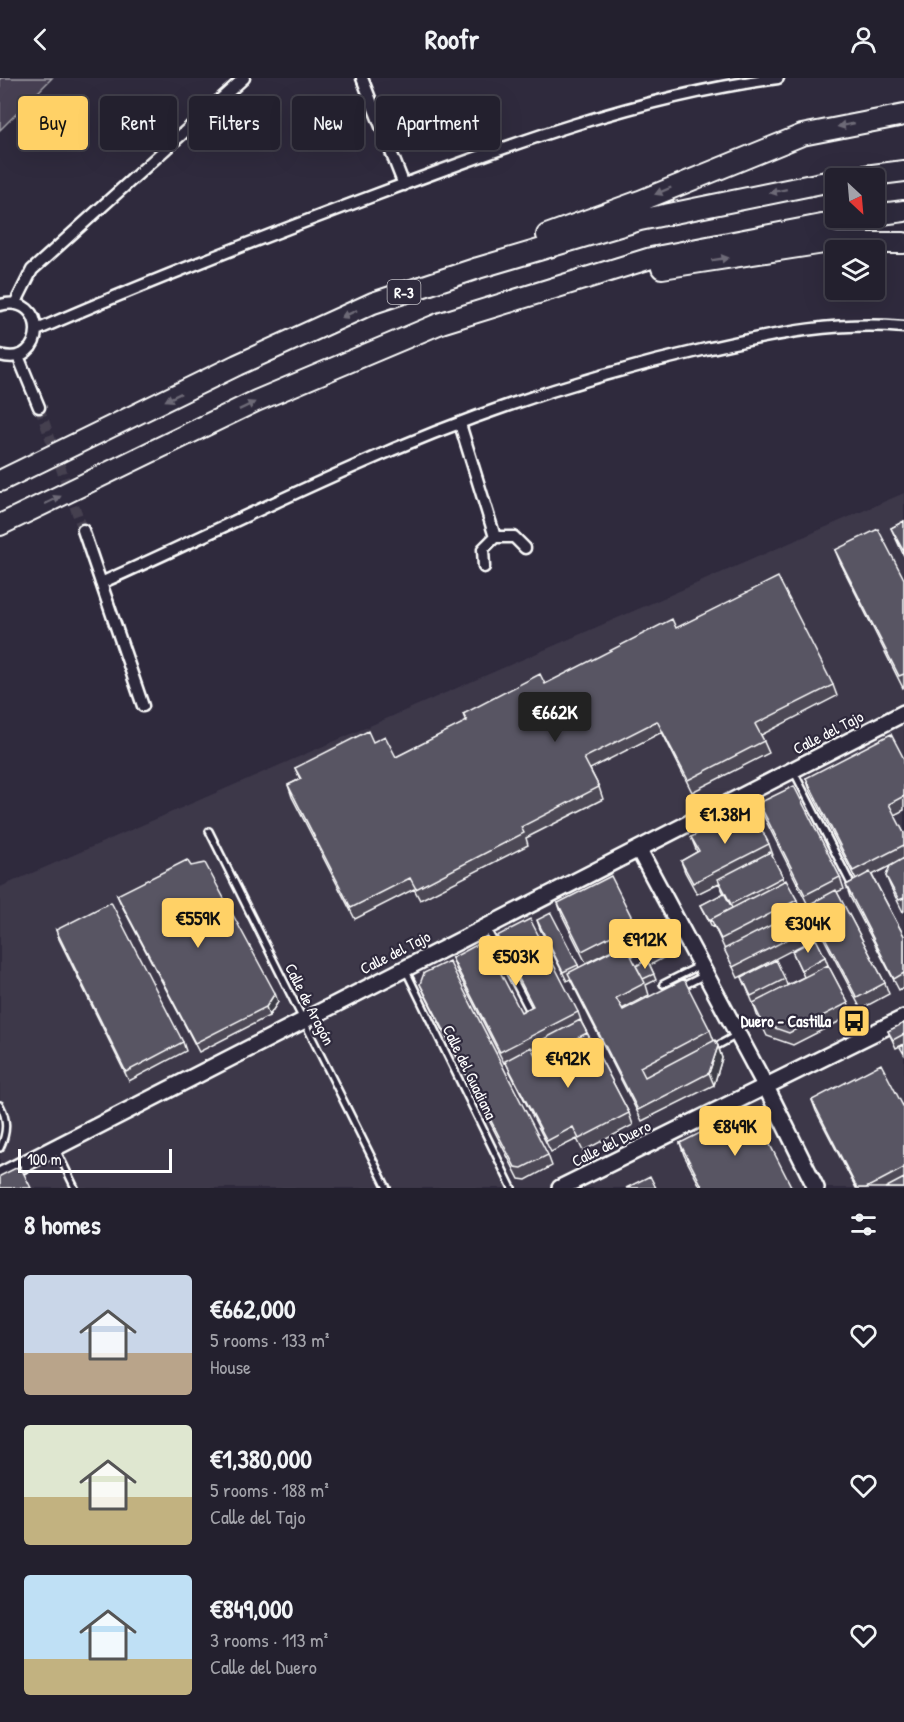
<!DOCTYPE html>
<meta charset="utf-8">
<style>
:root{--surface:#23202e;--page:#2f2d3a;--text:#f1f3f6;--muted:#a3a3aa;--line:#403e4a;--accent:#ffd166}
body{margin:0;font-family:"Patrick Hand",sans-serif;background:var(--page);color:var(--text);height:100vh;display:flex;flex-direction:column;font-size:22px;white-space:nowrap}
*{box-sizing:border-box;margin:0}
p{font-size:20px;color:var(--muted)}
.icon{flex:none;width:33px;height:33px;fill:none;stroke:currentColor;stroke-width:2;stroke-linecap:round;stroke-linejoin:round}
.map{position:relative;height:1110px;overflow:hidden}
.drawer{display:flex;flex-direction:column;background:var(--surface);flex:1}
.drawer>*{flex:none}
.banner{position:absolute;left:18px;top:18px;width:600px;height:54px;display:flex;gap:12px}
.needle{width:39px;rotate:154deg}
.buttons{position:absolute;left:825px;top:90px;display:grid;gap:12px}
.buttons a{display:grid;place-items:center;width:60px;height:60px;border-radius:6px;background:var(--surface);box-shadow:0 6px 24px #0002,0 0 0 2px var(--line);font-size:30px}
.scale{position:absolute;left:18px;bottom:15px;width:154px;box-sizing:border-box;padding-left:6px;border:3px solid #fff;border-top:0;font-size:16px;line-height:21px;white-space:nowrap;color:#fff;-webkit-text-stroke:4px #2f2a3d;paint-order:stroke}
.price{position:absolute;translate:-50% -51px;padding:0 14px;border-radius:6px;background:var(--accent);color:#111;font-size:20px;line-height:39px;filter:drop-shadow(0 2px 3px #0008)}
.price::after{content:'';position:absolute;left:50%;top:36px;width:18px;height:14px;margin-left:-9px;background:inherit;clip-path:polygon(0 0,100% 0,50% 100%)}
.price.current{background:#222;color:#fff}
ul{padding:0;list-style:none}
li{display:flex;align-items:center;gap:18px;height:150px;padding:0 24px}
li span{display:grid;place-items:center;flex:none;width:168px;height:120px;border-radius:6px;color:#555}
li>.icon{margin-inline-start:auto}
span .icon{width:72px;height:72px;fill:#fffc;stroke-width:1}
li b{font-size:26px}
h2{display:flex;justify-content:space-between;align-items:center;height:72px;padding:0 24px;font-size:26px}
.tag{padding:0 21px;border-radius:6px;background:var(--surface);box-shadow:0 6px 24px #0002,0 0 0 2px var(--line);font-size:21px;line-height:54px}
.tag.current{background:var(--accent);color:#111}
header{display:flex;justify-content:space-between;align-items:center;height:78px;padding:0 24px;background:var(--surface);font-size:27px;font-weight:800}
.map>svg:first-child{display:block}
.built{fill:#3c3749}
.green{fill:#464152;stroke:#a2a0a8;stroke-width:1.5}
.lines{fill:none;stroke-linecap:round;stroke-linejoin:round}
.street-tunnel{stroke:#443f50;stroke-width:10;stroke-dasharray:10 5;stroke-linecap:butt}
.lane-casing{stroke:#fff;stroke-width:10}
.street-casing{stroke:#fff;stroke-width:15}
.secondary-casing{stroke:#fff;stroke-width:20}
.highway-casing{stroke:#fff;stroke-width:24}
.lane{stroke:#2f2a3d;stroke-width:5}
.street{stroke:#2f2a3d;stroke-width:10}
.secondary{stroke:#2f2a3d;stroke-width:15}
.highway{stroke:#2f2a3d;stroke-width:20}
.wall{fill:#4d4956;stroke:#fff;stroke-width:1.5;fill-rule:evenodd}
.shaded-wall{fill:#3e3c46;stroke:#fff;stroke-width:1.5}
.building{fill:#595564;stroke:#fff;stroke-width:1.5}
.oneway{fill:#6d6a77}
.labels{text-anchor:middle;dominant-baseline:central;stroke-width:4.5;stroke-linejoin:round;paint-order:stroke}
.shield{fill:#2f2a3d;stroke:#c1bfc5;stroke-width:1.5}
.shield-label{font-size:15px;font-weight:bold;fill:#fff}
.street-label{font-size:16px;fill:#fff;stroke:#2f2a3d}
.poi-label{font-size:16px;font-weight:bold;fill:#fff;stroke:#2f2a3d;text-anchor:end}
</style>
<header><svg class="icon" aria-label="back" viewBox="0 0 24 24"><path d="M15 5l-7 7 7 7"/></svg>Roofr<svg class="icon" aria-label="person" viewBox="0 0 24 24"><circle cx="12" cy="8" r="4"/><path d="M4 21q1-7 8-7t8 7"/></svg></header>
<div class="map">
<svg width="904" height="1110" viewBox="0 0 904 1110">
<rect width="100%" height="100%" fill="#2f2a3d"/>
<filter id="ink" filterUnits="userSpaceOnUse"><feTurbulence type="fractalNoise" baseFrequency=".0167" numOctaves="2"/><feDisplacementMap in="SourceGraphic" scale="12" xChannelSelector="R" yChannelSelector="G"/><feConvolveMatrix kernelMatrix="1 2 1 2 8 2 1 2 1" color-interpolation-filters="sRGB"/></filter>
<g filter="url(#ink)">
<path class="built" d="M904,415v695h-904v-301z"/>
<path class="green" d="M0,0h52l-52,52z"/>
<g class="lines">
<path class="street-tunnel" d="M39,329l44,123"/>
<g class="lane-casing">
<path id="lane" d="M794,694l58,114
M209,753l178,357
M487,851l44,84
M653,863l26,-13
M623,878l21,-10
M406,893l106,217
M663,906l36,-18
M681,909l24,-12
M713,970l24,-13
M0,1027c8,15 7,28 0,43
M56,1071l19,39"/>
</g>
<g class="street-casing">
<path id="street" d="M362,0l42,107
M15,226l17,-34 212,-192
M0,227c49,-13 47,64 0,50
M37,252c112,-49 226,-93 341,-136 130,-49 262,-98 400,-116
M18,278l21,51
M460,346l35,113
M83,452l60,176
M484,489l-1,-18 12,-12h19l11,11
M101,505c85,-38 168,-79 252,-116 113,-51 233,-91 353,-118 70,-15 126,-28 198,-22"/>
</g>
<g class="secondary-casing">
<path id="secondary" d="M639,772l127,237 50,101
M0,1098l904,-463
M560,1110l344,-170"/>
</g>
<g class="highway-casing">
<path id="highway" d="M849,100l55,-7
M874,137l30,-4
M547,157l93,-34 162,-66 102,-20
M662,190l162,-25h80
M0,403l237,-116 136,-62 105,-35 162,-48 196,-40
M0,447l256,-124 185,-78 210,-65 207,-40"/>
</g>
<use href="#lane" class="lane"/>
<use href="#street" class="street"/>
<use href="#secondary" class="secondary"/>
<use href="#highway" class="highway"/>
</g>
<path class="wall" d="M904,443v35l-8,-17 -5,-11z
M835,472l69,29v108l-1,1 -63,-126z
M676,550l157,57 4,11 -76,39 8,18 -77,39 -30,-60 -72,37 9,18 4,12 -77,39 2,7 -108,55 -6,-11 -59,30 -63,-122 -4,-12 12,-6 -5,-11 78,-26 23,15 70,-35 -3,-8 82,-30z
M904,681v51l-10,5 10,18v78l-1,1 -12,-24 -5,-12 4,-10 -18,9 32,61v51l-5,3 -49,-93 -4,-12 10,-5 -46,-90 -4,-12z
M759,725l81,74 4,12 -7,3 48,91 4,11 -28,15 -49,-93 -4,-11 -45,-90z
M691,759l78,7 4,11 -1,1 12,25 13,19 4,12 -3,1 8,17 4,11 -72,37 -24,-52 -2,1 -11,-22 23,-11 -5,-11 -22,11 -12,-22 -4,-11 16,-9z
M117,817l161,107 -9,14 -70,36 -78,-148z
M558,825l77,21 5,12 -54,27 -24,-48z
M537,842l41,45 1,3 57,-2 10,-6 -7,-16 24,8 2,5 -15,8 6,15 -10,5 3,10 -27,14 1,1 87,20 4,11 4,5 4,12 -8,27 -72,36 -72,-142 -3,2 -27,-52z
M56,852l127,112 3,9 -57,30 -70,-142z
M497,858l81,76 4,11 47,90 4,12 -50,26 -6,-12 -26,13 -41,-80 -4,-10 -2,1 -48,-94 -4,-11 69,54 11,-5 -31,-60zM539,967l4,10 -6,4 -5,-10z
M792,873l33,6 3,8 20,38 4,12 -59,30 -26,-9 -10,-21 -4,-12 -11,-26 43,2 2,6 17,-8z
M420,906l128,171 4,11 -26,14 -7,-1 -94,-184z
M904,945v21l-8,4 -8,-17z
M812,1022l92,8v80h-48l-40,-77z
M680,1065l112,45h-91l-17,-33z"/>
<path class="shaded-wall" d="M275,915l3,9 -9,14 -3,-9z
M718,968l4,12 -8,27 -5,-12z"/>
<path class="building" d="M904,443v31l-13,-24z
M878,451l26,50v95l-5,2 -64,-126z
M778,499l55,108 -78,39 9,17 -76,39 -31,-59 -73,37 15,29 -78,40 3,6 -108,56 -6,-11 -59,30 -63,-123 13,-6 -6,-11 73,-37 5,11 12,-6 11,21 71,-36 -4,-7 77,-40 5,10 127,-65 4,9z
M891,656l13,25v37l-15,8 15,29v12l-51,26 -47,-93z
M794,708l46,91 -35,18 -46,-92z
M750,729l19,37 -76,39 -12,-22 18,-10 -8,-14z
M770,774l13,25 -52,27 -13,-25z
M904,780v40l-5,2 -13,-24 4,-10z
M187,782l4,6 14,-3 70,130 -9,14 -71,36 -78,-148z
M870,794l34,64v37l-10,6 -48,-94z
M611,798l24,48 -53,27 -24,-48z
M786,802l11,20 -76,39 -10,-20z
M836,812l49,93 -28,15 -49,-93z
M724,815l8,15 -21,11 1,1 -2,1 -9,-16z
M111,824l72,140 -57,30 -70,-142z
M797,834l9,18 -73,37 -9,-18z
M551,835l27,52 -15,7 -26,-52z
M530,841l48,93 -78,40 -48,-94 32,-17 37,71 12,-6 -36,-70z
M655,857l8,17 -16,8 -8,-16z
M816,861l9,18 -24,13 -9,-19z
M625,866l20,39 -29,15 7,12 61,-31 26,51 -70,37 5,10 70,-37 3,6 -9,27 -71,37 -70,-137z
M647,882l7,14 -11,5 -7,-13z
M776,882l9,19 -34,17 -9,-19z
M449,883l99,194 -26,13 -7,-1 -95,-183 4,-11z
M828,887l20,38 -59,30 -26,-9 -10,-21z
M580,942l7,13 -43,22 -6,-13z
M904,945v11l-11,6 -5,-9z
M587,955l42,80 -50,26 -6,-12 -26,14 -42,-80 26,-14 6,12z
M904,967v9l-4,-7z
M881,986l23,44v60l-38,20h-9l-45,-88z
M734,1038l26,9 32,63h-89l-23,-45z
M20,1088l11,22h-31v-12z
M650,1098l6,12h-30z
M904,1100v10h-19z"/>
<defs><path id="oneway-solid" d="M-6-.8H1V-3.2L6.5 0L1 3.2V.8H-6Z" transform="scale(1.5)"/></defs>
<g class="oneway">
<use href="#oneway-solid" transform="translate(846 47) rotate(168)"/>
<use href="#oneway-solid" transform="translate(663 113) rotate(157)"/>
<use href="#oneway-solid" transform="translate(778 113) rotate(168)"/>
<use href="#oneway-solid" transform="translate(720 181) rotate(-9)"/>
<use href="#oneway-solid" transform="translate(349 236) rotate(155)"/>
<use href="#oneway-solid" transform="translate(173 319) rotate(154)"/>
<use href="#oneway-solid" transform="translate(247 328) rotate(-26)"/>
<use href="#oneway-solid" transform="translate(53 422) rotate(-26)"/>
</g>
</g>
<defs>
<g id="bus-square" transform="scale(1.725)"><rect x="-9" y="-9" width="18" height="18" rx="4" fill="#ffd166" stroke="#2f2a3d"/><path d="M-5-6H5V4H4V6H2V4H-2V6H-4V4H-5ZM-3.5-4V0h7V-4ZM-3.5 1.2v1.5H-2V1.2ZM2 1.2v1.5H3.5V1.2Z" fill="#111"/></g>
</defs>
<g fill-rule="evenodd">
<use href="#bus-square" x="854" y="943"/>
</g>
<g class="labels">
<rect class="shield" x="387.5" y="202" width="33" height="24" rx="4.5"/>
<g class="shield-label">
<text x="404" y="214">R-3</text>
</g>
<g class="street-label">
<text transform="translate(828 654) rotate(-27)">Calle del Tajo</text>
<text transform="translate(395 874) rotate(-27)">Calle del Tajo</text>
<text transform="translate(310 926) rotate(63)">Calle de Aragón</text>
<text transform="translate(470 994) rotate(64)">Calle del Guadiana</text>
<text transform="translate(611 1065) rotate(-26)">Calle del Duero</text>
</g>
<g class="poi-label">
<text x="831" y="943">Duero - Castilla</text>
</g>
</g>
</svg>
<div class="buttons">
<a><svg class="needle" viewBox="-14 -14 28 28"><path d="M0-13l5 13h-10z" fill="#e53935"/><path d="M0 13l5-13h-10z" fill="#a3a3aa"/></svg></a>
<a><svg class="icon" aria-label="layers" viewBox="0 0 24 24"><path d="M12 4l9 5-9 5-9-5zM3 14l9 5 9-5"/></svg></a>
</div>
<div class="scale">100 m</div>
<b class="price current" style="left:555px;top:665px">€662K</b>
<b class="price" style="left:725px;top:767px">€1.38M</b>
<b class="price" style="left:198px;top:871px">€559K</b>
<b class="price" style="left:808px;top:876px">€304K</b>
<b class="price" style="left:645px;top:892px">€912K</b>
<b class="price" style="left:516px;top:909px">€503K</b>
<b class="price" style="left:568px;top:1011px">€492K</b>
<b class="price" style="left:735px;top:1079px">€849K</b>
<div class="banner">
<a class="tag current">Buy</a>
<a class="tag">Rent</a>
<a class="tag">Filters</a>
<a class="tag">New</a>
<a class="tag">Apartment</a>
</div>
</div>
<section class="drawer">
<h2>8 homes<svg class="icon" aria-label="filters" viewBox="0 0 24 24"><path d="M4 7h16M4 17h16"/><circle cx="9" cy="7" r="2"/><circle cx="15" cy="17" r="2"/></svg></h2>
<ul>
<li><span style="background:linear-gradient(#c9d6e8 65%,#b9a48a 0)"><svg class="icon" aria-label="home" viewBox="0 0 24 24"><path d="M3 11l9-7 9 7M6 9v11h12V9"/></svg></span><div><b>€662,000</b><p>5 rooms · 133 m²</p><p>House</p></div><svg class="icon" aria-label="heart" viewBox="0 0 24 24"><path d="M12 20l-8-8c-3-5 5-10 8-4 3-6 11-1 8 4z"/></svg></li>
<li><span style="background:linear-gradient(#dfe7d0 60%,#c2b280 0)"><svg class="icon" aria-label="home" viewBox="0 0 24 24"><path d="M3 11l9-7 9 7M6 9v11h12V9"/></svg></span><div><b>€1,380,000</b><p>5 rooms · 188 m²</p><p>Calle del Tajo</p></div><svg class="icon" aria-label="heart" viewBox="0 0 24 24"><path d="M12 20l-8-8c-3-5 5-10 8-4 3-6 11-1 8 4z"/></svg></li>
<li><span style="background:linear-gradient(#bfe0f5 70%,#c2b280 0)"><svg class="icon" aria-label="home" viewBox="0 0 24 24"><path d="M3 11l9-7 9 7M6 9v11h12V9"/></svg></span><div><b>€849,000</b><p>3 rooms · 113 m²</p><p>Calle del Duero</p></div><svg class="icon" aria-label="heart" viewBox="0 0 24 24"><path d="M12 20l-8-8c-3-5 5-10 8-4 3-6 11-1 8 4z"/></svg></li>
</ul>
</section>
